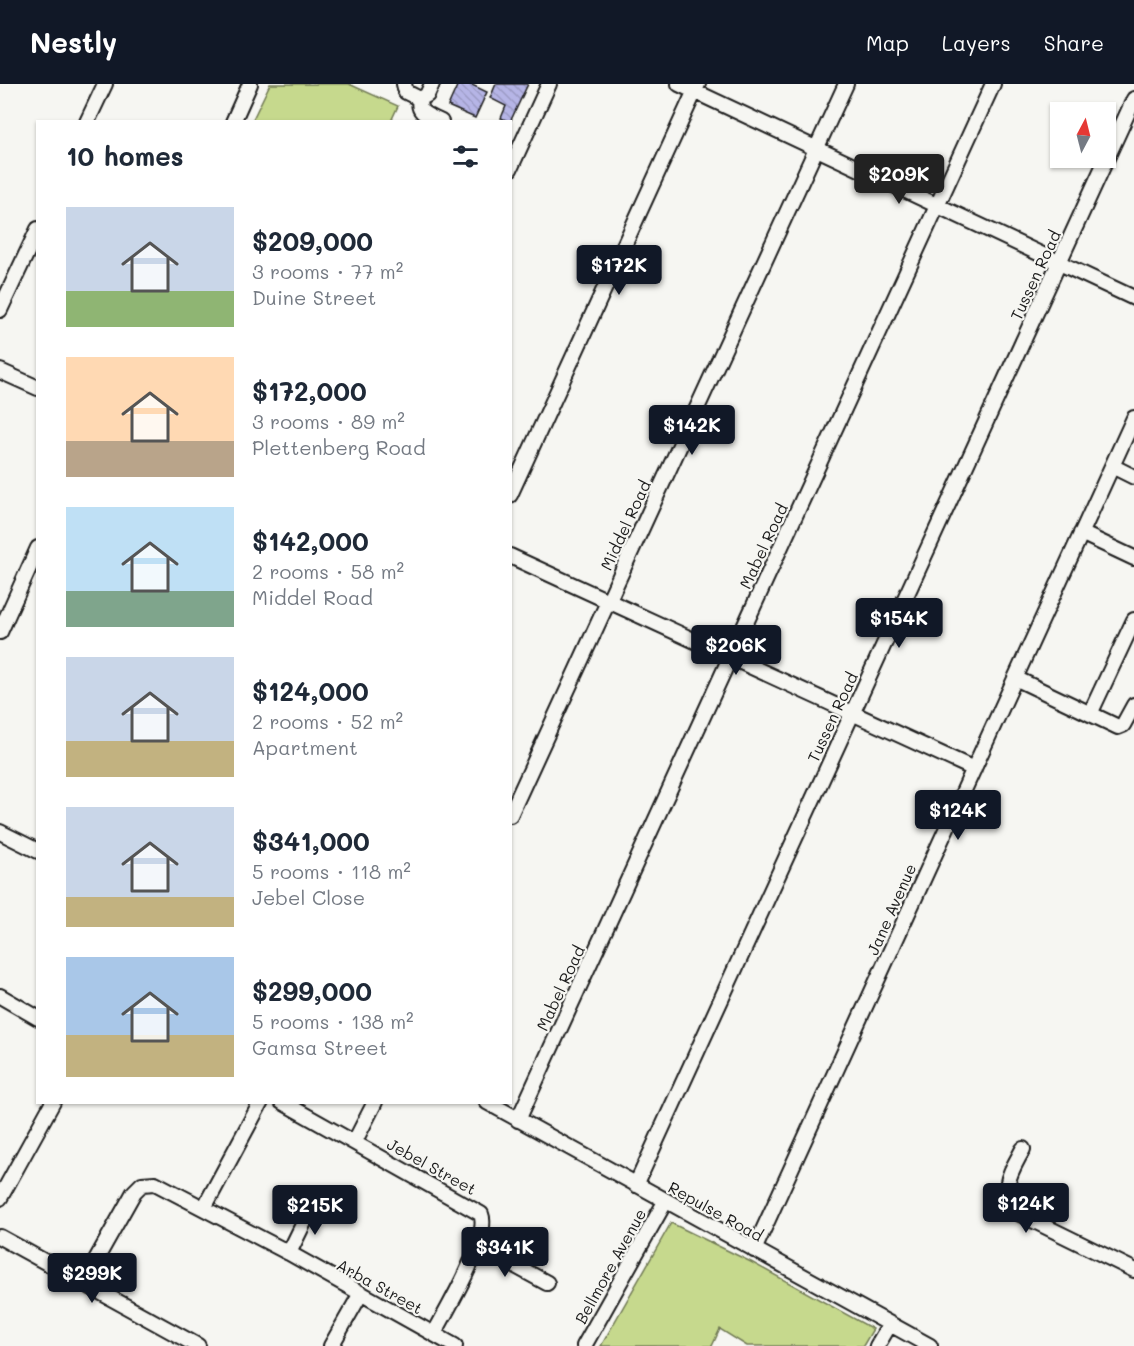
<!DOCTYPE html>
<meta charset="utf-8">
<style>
:root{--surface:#fff;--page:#f2f2f3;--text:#1f2937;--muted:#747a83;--accent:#111827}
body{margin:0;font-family:Mali,sans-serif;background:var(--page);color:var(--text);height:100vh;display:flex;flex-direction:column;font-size:22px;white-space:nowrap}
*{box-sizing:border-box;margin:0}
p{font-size:20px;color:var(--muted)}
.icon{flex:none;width:33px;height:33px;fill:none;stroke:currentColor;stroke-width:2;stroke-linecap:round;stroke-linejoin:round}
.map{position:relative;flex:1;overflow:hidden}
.panel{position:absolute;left:36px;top:36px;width:476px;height:984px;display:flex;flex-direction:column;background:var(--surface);border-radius:0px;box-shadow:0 2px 4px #0004}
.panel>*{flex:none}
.needle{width:39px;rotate:7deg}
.tools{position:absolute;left:1050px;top:18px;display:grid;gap:12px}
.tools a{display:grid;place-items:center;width:66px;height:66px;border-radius:0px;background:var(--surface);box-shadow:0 2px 4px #0004;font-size:30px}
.price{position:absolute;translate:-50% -51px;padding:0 14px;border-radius:6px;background:var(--accent);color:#fff;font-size:20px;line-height:39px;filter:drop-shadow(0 2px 3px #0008)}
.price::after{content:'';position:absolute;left:50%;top:36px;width:18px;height:14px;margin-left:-9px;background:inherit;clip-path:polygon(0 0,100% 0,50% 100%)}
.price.on{background:#222;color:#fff}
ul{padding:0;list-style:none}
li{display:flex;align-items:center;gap:18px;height:150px;padding:0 30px}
li span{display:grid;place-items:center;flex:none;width:168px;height:120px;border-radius:0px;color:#555}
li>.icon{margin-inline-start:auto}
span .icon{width:72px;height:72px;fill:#fffc;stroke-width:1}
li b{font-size:26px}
h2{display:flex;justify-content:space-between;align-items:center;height:72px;padding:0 30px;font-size:26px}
header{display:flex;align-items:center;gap:36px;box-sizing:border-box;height:84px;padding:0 30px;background:var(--accent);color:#fff}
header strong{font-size:28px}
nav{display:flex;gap:33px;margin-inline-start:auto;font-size:21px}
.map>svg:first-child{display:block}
.park{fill:#c6d98d;stroke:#717a54;stroke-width:1.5}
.building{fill:url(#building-back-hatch);stroke:#1c1c1c;stroke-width:1.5}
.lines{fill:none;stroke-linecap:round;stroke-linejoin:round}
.minor-casing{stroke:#1c1c1c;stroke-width:18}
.minor{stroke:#f6f6f2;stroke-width:14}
.labels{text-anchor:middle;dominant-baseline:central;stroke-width:4.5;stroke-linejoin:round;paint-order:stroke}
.street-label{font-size:16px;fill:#1c1c1c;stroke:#f6f6f2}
</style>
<header>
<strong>Nestly</strong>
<nav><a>Map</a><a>Layers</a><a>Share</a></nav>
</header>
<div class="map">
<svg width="1134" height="1262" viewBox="0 0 1134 1262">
<defs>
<pattern id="building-back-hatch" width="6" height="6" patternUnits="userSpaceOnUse" patternTransform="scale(1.5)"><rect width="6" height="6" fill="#b6b5e6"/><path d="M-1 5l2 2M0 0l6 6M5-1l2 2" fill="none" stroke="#9c9bc5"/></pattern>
</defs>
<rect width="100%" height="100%" fill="#f6f6f2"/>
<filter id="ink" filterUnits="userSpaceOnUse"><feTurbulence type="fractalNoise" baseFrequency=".0167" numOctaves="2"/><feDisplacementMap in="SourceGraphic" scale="12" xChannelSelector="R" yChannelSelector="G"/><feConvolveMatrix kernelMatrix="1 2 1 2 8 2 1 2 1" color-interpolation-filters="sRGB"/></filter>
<g filter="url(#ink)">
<path class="park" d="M270,0h79l49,22 -7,15h-139z
M671,1139l80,39 122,67 -10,17h-116l-27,-17 -8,17h-111z"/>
<path class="building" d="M458,0h12l17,8 -12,26 -27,-12z
M496,0h32l-18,38 -9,-4 5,-12 -16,-8z"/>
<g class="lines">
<g class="minor-casing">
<path id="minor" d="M404,0l2,8 14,7
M432,0l-5,11 -7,4c-4,15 10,17 21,23
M679,0l455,214
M87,38l18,-38
M233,38l17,-38
M510,85l39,-85
M0,226l38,-81
M0,287l38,17
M1112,382l22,11
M510,411l188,-411
M1081,449l53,25
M510,472l464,213
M0,548l38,-84
M1015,594l103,49 5,-2 11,-20
M1090,630l44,-94
M510,731l336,-731
M0,748l38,19
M0,912l38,22
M282,1018l199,112c10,23 -35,97 -47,120
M487,1018l443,244
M518,1036l475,-1036
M355,1057l20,-39
M1023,1065c-13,25 -25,39 -5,64l116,57
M636,1101l498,-1086
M0,1114l53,-96
M204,1124l57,-106
M0,1153l198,109
M477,1161l70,38
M754,1166l380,-832
M289,1169l24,-49
M84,1197l50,-89 8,-8 13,-1 134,70 166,93
M331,1262l29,-51
M584,1262l81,-144
M877,1262l13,-22"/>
</g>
<use href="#minor" class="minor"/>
</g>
</g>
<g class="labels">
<g class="street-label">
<text transform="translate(1035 191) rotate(-65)">Tussen Road</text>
<text transform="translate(625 441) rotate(-65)">Middel Road</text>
<text transform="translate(763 462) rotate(-65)">Mabel Road</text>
<text transform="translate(832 633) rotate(-65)">Tussen Road</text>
<text transform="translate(891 825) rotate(-66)">Jane Avenue</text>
<text transform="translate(560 904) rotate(-65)">Mabel Road</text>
<text transform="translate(432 1082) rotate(29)">Jebel Street</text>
<text transform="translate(716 1127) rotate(29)">Repulse Road</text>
<text transform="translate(610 1182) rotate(-61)">Bellmore Avenue</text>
<text transform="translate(380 1202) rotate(29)">Arba Street</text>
</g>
</g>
</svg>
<div class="tools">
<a><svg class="needle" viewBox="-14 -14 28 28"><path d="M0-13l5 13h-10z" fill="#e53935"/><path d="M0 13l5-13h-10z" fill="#747a83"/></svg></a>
</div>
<b class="price on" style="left:899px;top:121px">$209K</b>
<b class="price" style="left:619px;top:212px">$172K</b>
<b class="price" style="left:692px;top:372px">$142K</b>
<b class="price" style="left:899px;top:565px">$154K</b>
<b class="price" style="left:736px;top:592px">$206K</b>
<b class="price" style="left:958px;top:757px">$124K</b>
<b class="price" style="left:1026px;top:1150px">$124K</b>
<b class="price" style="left:315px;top:1152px">$215K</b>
<b class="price" style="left:505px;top:1194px">$341K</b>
<b class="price" style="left:92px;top:1220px">$299K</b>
<section class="panel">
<h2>10 homes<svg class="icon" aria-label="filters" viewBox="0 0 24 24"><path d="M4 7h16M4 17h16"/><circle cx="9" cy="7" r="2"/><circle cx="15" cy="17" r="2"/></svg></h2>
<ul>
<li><span style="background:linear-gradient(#c9d6e8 70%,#8fb573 0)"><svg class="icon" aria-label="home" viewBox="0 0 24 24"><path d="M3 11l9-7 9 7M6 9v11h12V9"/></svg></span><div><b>$209,000</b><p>3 rooms · 77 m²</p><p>Duine Street</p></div></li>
<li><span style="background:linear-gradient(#ffd9b3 70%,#b9a48a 0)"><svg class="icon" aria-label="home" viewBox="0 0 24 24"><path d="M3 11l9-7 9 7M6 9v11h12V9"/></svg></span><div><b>$172,000</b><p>3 rooms · 89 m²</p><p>Plettenberg Road</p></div></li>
<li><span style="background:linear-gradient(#bfe0f5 70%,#7fa58c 0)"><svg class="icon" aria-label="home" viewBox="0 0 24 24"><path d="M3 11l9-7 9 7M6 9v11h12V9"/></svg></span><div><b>$142,000</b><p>2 rooms · 58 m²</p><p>Middel Road</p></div></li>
<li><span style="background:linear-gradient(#c9d6e8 70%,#c2b280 0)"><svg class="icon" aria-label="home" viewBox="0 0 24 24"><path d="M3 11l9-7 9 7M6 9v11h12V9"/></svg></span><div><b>$124,000</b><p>2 rooms · 52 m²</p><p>Apartment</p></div></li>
<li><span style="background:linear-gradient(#c9d6e8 75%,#c2b280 0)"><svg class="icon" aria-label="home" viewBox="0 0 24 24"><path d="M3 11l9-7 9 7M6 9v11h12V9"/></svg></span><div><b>$341,000</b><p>5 rooms · 118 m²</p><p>Jebel Close</p></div></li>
<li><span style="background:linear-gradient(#a9c7e8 65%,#c2b280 0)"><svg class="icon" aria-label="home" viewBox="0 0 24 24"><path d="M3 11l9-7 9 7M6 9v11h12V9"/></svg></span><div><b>$299,000</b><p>5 rooms · 138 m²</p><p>Gamsa Street</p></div></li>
</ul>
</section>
</div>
